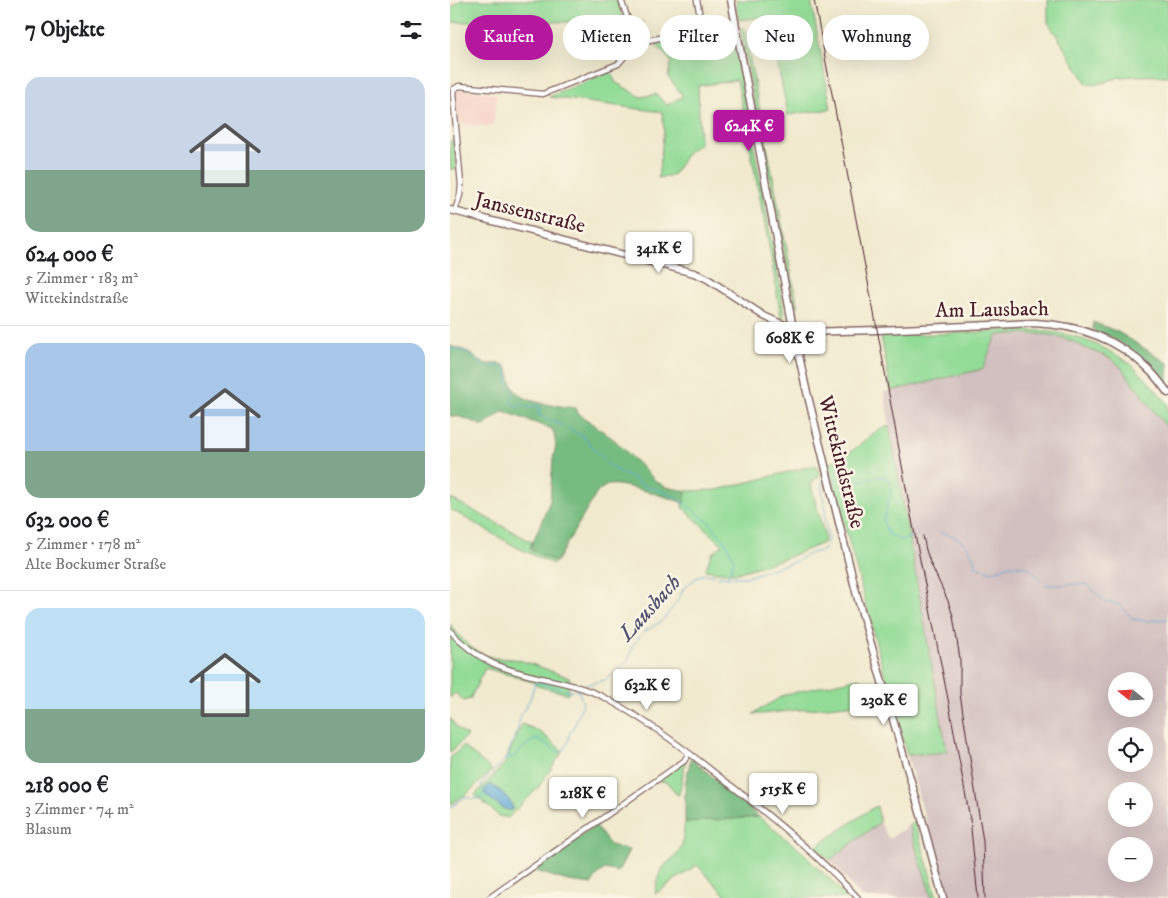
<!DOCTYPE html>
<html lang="de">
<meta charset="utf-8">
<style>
:root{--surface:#fff;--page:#f2f2f2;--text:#202124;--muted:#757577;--line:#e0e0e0;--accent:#b5179e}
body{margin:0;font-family:"IM FELL DW Pica",serif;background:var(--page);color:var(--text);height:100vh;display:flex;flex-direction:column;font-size:19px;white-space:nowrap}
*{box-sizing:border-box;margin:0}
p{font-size:16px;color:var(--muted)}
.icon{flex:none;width:28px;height:28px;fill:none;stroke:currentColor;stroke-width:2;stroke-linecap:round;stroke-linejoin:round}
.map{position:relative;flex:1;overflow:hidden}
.details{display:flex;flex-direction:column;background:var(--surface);width:450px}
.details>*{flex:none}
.guide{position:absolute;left:15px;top:15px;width:475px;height:45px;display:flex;gap:10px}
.needle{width:32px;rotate:288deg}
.tools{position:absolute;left:658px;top:672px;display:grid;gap:10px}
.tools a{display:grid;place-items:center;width:45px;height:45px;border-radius:50%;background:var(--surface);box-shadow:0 5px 20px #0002;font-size:25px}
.price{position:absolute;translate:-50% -42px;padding:0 11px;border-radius:5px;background:#fff;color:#222;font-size:16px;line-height:32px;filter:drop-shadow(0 1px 2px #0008)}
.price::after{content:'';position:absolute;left:50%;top:30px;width:15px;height:11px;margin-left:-8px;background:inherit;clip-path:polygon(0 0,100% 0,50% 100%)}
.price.active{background:var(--accent);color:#fff}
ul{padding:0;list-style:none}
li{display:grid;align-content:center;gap:10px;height:265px;padding:0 25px}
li+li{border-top:1px solid var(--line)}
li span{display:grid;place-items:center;height:155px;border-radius:15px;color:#555}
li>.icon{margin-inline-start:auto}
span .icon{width:90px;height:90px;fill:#fffc;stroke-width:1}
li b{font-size:21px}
h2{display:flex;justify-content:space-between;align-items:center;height:60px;padding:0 25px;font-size:21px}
.pill{padding:0 18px;border-radius:22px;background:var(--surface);box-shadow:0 5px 20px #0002;font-size:18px;line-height:45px}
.pill.active{background:var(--accent);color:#fff}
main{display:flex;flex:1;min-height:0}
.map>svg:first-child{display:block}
.built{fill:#f7d1c8}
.industrial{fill:#d2bfc0;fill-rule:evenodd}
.green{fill:#93dc97;stroke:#6e7e61}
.forest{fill:#76bc80;stroke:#606e56}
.water{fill:#5ca7d4;stroke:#536380}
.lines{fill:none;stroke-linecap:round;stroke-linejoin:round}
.stream{stroke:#5ca7d4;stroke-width:1}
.minor-casing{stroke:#846664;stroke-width:7}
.secondary-casing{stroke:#846664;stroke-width:9}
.minor{stroke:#fff;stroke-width:4.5}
.secondary{stroke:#fff;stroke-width:6}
.rail{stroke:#4a1f2b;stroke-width:1}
.labels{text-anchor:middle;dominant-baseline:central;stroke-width:5;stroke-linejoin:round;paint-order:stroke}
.street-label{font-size:21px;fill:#4a1f2b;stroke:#fcf5e5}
.water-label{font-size:22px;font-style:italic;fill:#51556f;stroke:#fcf5e5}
</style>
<main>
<section class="details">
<h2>7 Objekte<svg class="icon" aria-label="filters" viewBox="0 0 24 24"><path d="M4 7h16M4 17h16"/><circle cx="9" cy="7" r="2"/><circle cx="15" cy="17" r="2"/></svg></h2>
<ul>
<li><span style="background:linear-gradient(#c9d6e8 60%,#7fa58c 0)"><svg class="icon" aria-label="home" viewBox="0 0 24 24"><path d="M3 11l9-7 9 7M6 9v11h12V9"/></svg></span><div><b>624 000 €</b><p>5 Zimmer · 183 m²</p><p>Wittekindstraße</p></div></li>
<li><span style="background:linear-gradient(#a9c7e8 70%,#7fa58c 0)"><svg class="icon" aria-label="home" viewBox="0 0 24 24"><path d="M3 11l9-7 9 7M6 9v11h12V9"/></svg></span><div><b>632 000 €</b><p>5 Zimmer · 178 m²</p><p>Alte Bockumer Straße</p></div></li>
<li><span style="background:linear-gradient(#bfe0f5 65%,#7fa58c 0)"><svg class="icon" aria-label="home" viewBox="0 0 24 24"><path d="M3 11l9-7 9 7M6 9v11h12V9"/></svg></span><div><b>218 000 €</b><p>3 Zimmer · 74 m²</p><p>Blasum</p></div></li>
</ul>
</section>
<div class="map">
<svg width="718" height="898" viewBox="0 0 718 898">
<rect width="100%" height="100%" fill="#fcf5e5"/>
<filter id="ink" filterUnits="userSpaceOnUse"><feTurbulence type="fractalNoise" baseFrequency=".02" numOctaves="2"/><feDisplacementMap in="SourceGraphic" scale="10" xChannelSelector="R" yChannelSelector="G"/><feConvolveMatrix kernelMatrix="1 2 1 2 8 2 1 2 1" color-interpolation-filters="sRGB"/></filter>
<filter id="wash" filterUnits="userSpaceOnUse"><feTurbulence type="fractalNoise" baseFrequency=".0096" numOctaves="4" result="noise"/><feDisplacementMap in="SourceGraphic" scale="20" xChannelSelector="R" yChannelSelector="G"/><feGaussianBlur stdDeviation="1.12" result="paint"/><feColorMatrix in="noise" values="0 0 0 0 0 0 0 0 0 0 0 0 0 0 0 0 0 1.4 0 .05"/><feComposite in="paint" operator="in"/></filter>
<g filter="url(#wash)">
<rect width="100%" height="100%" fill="#f1eacf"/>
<path class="built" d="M8,89l39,5 -4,32 -35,-2 -2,-31z"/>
<path class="industrial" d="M557,334l34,1 17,1 15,5 13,8 20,7 14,10 48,63v469h-220l-41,-143 40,-3 -63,-360 7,-1 92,-22 9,-24 6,-10zM666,681h28v28h-28zM666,736h28v28h-28zM666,791h28v28h-28zM666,846h28v28h-28z
M430,822l9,17 20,-14 23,73h-70l-32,-38z"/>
<path class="green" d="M11,0h156l7,22h-174v-13z
M286,0h75l20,109 -43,6 -20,-98 -29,3z
M598,0h120v76c-15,0 -30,-1 -45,1 -13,1 -23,10 -36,7l-39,-62z
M193,22l3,17c-10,1 -11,-7 -14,-15z
M290,28h4l54,279h-3z
M282,30l50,266 2,22h-3l-10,-61 -34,-177 -39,6 2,57 -12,9 -15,23 -15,3 6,-48 -2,-18 -113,-15 62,-26 4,11 26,15 15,-3 11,11 16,-9 -15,-19 3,-16 -17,-18z
M0,141h4l3,28h-7z
M551,330c41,0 67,0 104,19 12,6 23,12 32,21 11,10 21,23 31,34v25l-48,-63c-13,-12 -20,-11 -35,-18 -4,-2 -8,-5 -13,-7 -21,-9 -52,-8 -74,-6l-6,10 -9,24 -92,22 -10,-55 104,-4z
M439,426l2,10 56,316 -40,3 -27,-97 -52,-195c24,-4 38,-31 61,-37z
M366,465l4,11 -6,4 -3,5 14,52 -2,6 -37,15 -49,15h-12l-20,-3 7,-17 11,-8 -41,-38 4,-16 31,-1z
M0,498l82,44 -2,7 26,13 -3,2 -37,-17 -66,-38z
M0,624c12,16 24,30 45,34 8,1 16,0 24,2 17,5 34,12 51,18l-2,16 -31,-8 -4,-4 -48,-14 -15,31 -6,2 -9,-8 -5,5z
M409,678l-3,26 -95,10h-8l31,-19z
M0,718l7,10 10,8 -17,17z
M72,724l17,7 24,20 -25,37 -30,30 -9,-2 -24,-21 30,-32z
M13,746l29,24 -23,22 -19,13v-47z
M236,759l-7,36 -4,-2 -6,-10 -12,-3z
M427,806l3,16 -50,38 -16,-12 57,-39z
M309,817l46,37 7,9 16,14 19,21h-119l-31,-33 -42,29 3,-17 7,-12 11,-9 6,-11 3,-23z
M465,822l22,76h-5l-23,-73z"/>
<path class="forest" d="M643,322l25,10 50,31v24l-17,-21 -25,-20 -16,-9 -14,-4 -3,-5z
M0,346c6,2 13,3 18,6 6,4 10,9 16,11 6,2 14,-1 20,2 7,3 5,17 10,24 11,16 44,16 62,19l2,5 38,28 41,41 9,5 20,4 -2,12c-15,-5 -62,-21 -76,-18 -3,1 -7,4 -10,6l-42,71 -26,-13 20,-48 3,-42 3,-14 -2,-11 -2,-5 -49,-18 -19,15 -23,-9 -11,-1z
M241,758l68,59 -74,5v-38z
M145,825l15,20 19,5 -11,22 -13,-3 -7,5 -6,10 -24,-3 -36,-11z"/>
<path class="water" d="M40,784c10,6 20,13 23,24l-1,2c-9,1 -11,-4 -18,-8 -8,-6 -14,-10 -4,-18z"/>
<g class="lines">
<path class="stream" d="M0,348l16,4 18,15 20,-1 3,6 1,13c7,8 7,7 2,17l8,6 4,-4 6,4 11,-3 2,3 -3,3v4l8,4h4l13,7
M117,428l16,8 27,30 17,10 6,2 7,6 8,4h6l23,10 33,25 15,18 9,18 -6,17
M385,480l25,1 23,-5 6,4 2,5v8l-8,28 5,13 13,6 12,-3
M490,533c10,-1 26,9 31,18 2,4 3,10 5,15l16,6 18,-7 18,2 19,18 39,-1 20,18 13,2 14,15 13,2 22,-2
M135,685l20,-5 19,-15 5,-6 4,-14 12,-14 16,-9 16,-20 7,-14 12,-10 8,-4 24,3h18l50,-16 13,-7 15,-4 4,-12 -3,-19v-12l-4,-23 1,-2
M114,690l16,1
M55,760c13,-1 21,-21 35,-21 6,5 15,13 23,12l5,-9 2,-10 3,-3 10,-26 -4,-11
M0,808l15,-11 9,2 8,-1 2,-7 -3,-6c7,-11 19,-18 26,-29l11,-28 2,-11 10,-18 5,-16 1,-1 25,7"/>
</g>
</g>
<g filter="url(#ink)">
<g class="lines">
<g class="minor-casing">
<path id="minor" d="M171,0l13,36v5
M247,0l2,11
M184,41l5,1 96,-19
M5,211l5,-16 1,-10 -8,-92 1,-4 5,-3 84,8 75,-30 7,-8 9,-15
M0,631c12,13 25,24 42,32 37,17 79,16 115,36 39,21 74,47 109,75 50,38 99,78 142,124
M39,898l195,-137 5,-8"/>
</g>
<g class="secondary-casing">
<path id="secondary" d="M281,0l62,328 12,56 52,212 65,223 21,79
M0,210l244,63 12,5 58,38 15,7 25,9 73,-2 158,-7c43,2 82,15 113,46 8,7 14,16 20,24"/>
</g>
<use href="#minor" class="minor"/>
<use href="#secondary" class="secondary"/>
<path class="rail" d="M364,0l64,334 33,181 37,184 22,120 8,79
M473,536l3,14 4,12 18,39 5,15 7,43v35l23,147 2,57"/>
</g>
</g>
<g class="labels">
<g class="street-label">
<text transform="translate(80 213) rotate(14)">Janssenstraße</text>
<text transform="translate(542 310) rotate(-1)">Am Lausbach</text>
<text transform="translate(391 462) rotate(76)">Wittekindstraße</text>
</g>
<g class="water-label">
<text transform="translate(200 608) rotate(-48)">Lausbach</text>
</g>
</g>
</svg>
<div class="tools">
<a><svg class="needle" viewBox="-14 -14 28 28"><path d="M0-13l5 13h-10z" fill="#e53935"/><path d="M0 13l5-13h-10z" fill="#757577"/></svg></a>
<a><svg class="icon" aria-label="locate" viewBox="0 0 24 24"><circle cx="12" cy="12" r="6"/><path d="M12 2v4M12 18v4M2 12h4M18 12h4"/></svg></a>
<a>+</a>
<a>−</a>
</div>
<b class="price active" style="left:299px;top:152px">624K €</b>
<b class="price" style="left:209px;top:274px">341K €</b>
<b class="price" style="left:340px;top:364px">608K €</b>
<b class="price" style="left:197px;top:711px">632K €</b>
<b class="price" style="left:434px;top:726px">230K €</b>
<b class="price" style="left:333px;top:815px">515K €</b>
<b class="price" style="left:133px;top:819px">218K €</b>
<div class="guide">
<a class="pill active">Kaufen</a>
<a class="pill">Mieten</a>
<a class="pill">Filter</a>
<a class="pill">Neu</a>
<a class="pill">Wohnung</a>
</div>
</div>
</main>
